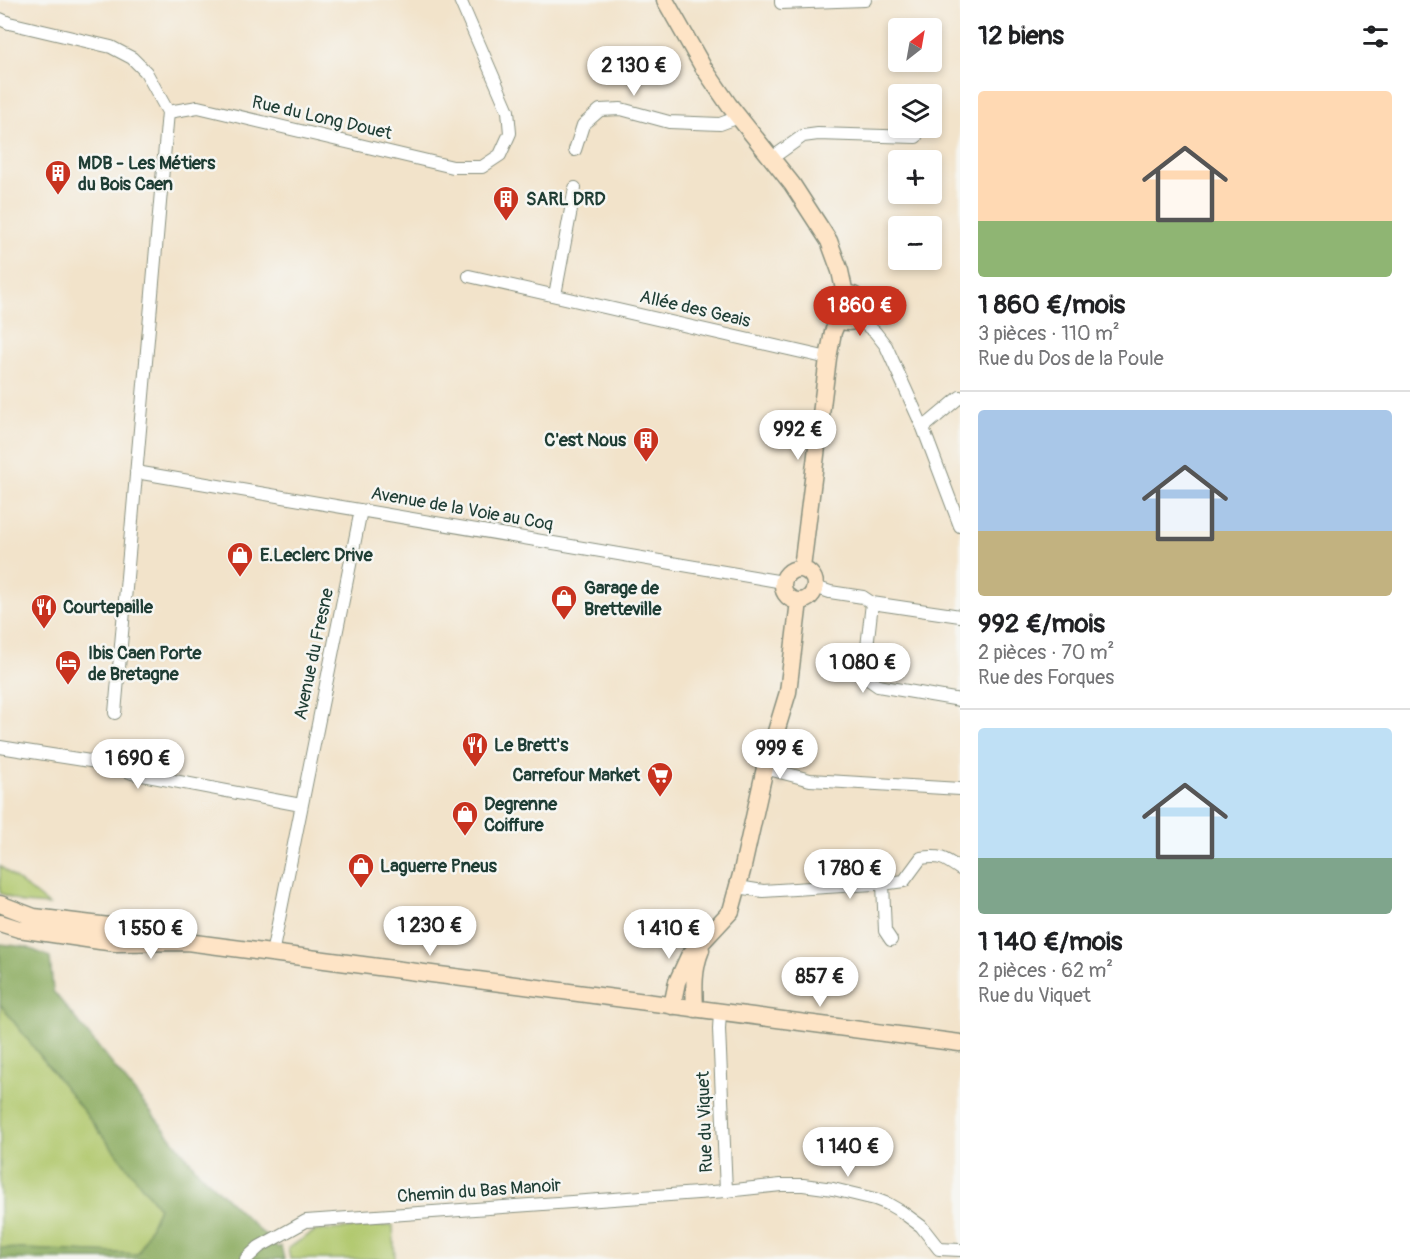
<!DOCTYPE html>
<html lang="fr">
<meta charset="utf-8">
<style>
:root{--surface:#fff;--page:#f6f6f6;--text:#202124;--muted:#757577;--line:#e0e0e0;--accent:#c8321e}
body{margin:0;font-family:Pangolin,sans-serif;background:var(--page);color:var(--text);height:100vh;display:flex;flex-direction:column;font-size:22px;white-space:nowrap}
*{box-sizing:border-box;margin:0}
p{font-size:20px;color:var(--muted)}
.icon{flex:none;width:33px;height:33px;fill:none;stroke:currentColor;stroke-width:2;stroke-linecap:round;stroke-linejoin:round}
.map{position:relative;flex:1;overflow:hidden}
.details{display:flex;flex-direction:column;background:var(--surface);width:450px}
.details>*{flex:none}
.needle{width:39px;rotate:31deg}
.buttons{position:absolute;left:888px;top:18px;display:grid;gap:12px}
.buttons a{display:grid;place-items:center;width:54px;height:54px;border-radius:6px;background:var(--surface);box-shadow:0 3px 9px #0003;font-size:30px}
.price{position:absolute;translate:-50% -51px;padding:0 14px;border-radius:21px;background:#fff;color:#222;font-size:20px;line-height:39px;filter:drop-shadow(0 2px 3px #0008)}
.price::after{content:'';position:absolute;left:50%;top:36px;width:18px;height:14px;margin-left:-9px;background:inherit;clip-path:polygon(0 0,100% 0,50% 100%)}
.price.on{background:var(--accent);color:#fff}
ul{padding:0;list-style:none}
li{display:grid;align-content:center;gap:12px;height:318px;padding:0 18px}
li+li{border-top:2px solid var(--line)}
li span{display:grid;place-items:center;height:186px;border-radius:6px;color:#555}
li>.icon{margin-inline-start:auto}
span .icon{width:108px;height:108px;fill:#fffc;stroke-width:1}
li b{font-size:26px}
h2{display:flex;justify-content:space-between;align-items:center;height:72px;padding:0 18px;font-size:26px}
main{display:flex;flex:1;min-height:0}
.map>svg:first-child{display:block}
.green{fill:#b1c86d;stroke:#688250;stroke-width:1.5}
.forest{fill:#8cac60;stroke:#56744a;stroke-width:1.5}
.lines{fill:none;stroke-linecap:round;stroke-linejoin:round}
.street-casing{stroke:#88907f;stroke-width:14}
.secondary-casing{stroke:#88907f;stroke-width:19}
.street{stroke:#fff;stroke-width:12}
.secondary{stroke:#fee4c6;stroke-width:16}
.labels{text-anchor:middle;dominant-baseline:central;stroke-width:5;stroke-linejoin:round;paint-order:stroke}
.street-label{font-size:18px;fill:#1f3d34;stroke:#f6f6f2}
.poi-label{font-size:18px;font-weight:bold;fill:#1f3d34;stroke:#f6f6f2;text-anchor:start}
</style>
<main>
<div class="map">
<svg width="960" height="1259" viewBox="0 0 960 1259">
<rect width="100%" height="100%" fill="#f6f6f2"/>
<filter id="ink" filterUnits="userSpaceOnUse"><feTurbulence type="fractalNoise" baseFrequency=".0167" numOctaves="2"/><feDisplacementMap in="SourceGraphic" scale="12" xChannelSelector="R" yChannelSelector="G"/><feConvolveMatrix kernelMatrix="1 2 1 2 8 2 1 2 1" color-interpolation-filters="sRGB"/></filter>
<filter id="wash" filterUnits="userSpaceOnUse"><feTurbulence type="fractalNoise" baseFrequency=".008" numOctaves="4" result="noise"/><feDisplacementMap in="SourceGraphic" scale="24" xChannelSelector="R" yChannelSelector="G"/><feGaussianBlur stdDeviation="1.35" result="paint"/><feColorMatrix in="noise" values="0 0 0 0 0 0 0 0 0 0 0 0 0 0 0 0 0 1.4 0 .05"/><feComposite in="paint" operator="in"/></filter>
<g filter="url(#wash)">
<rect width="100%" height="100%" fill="#f2e3ca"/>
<path class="green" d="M0,866l49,39 -26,-2 -23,-10z
M0,1004l159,204 -21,46 -138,-6z
M393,1225l2,34h-105l-2,-11 27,-17z"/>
<path class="forest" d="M0,944l26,3 24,10 3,34 146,181 79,76 3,-2 3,13h-284v-11l138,6 21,-46 -159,-204z"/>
</g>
<g filter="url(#ink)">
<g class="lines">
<g class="street-casing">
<path id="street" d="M781,0v3l84,-3
M0,19l9,4 102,24 21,11 14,14 22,40
M168,112l30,-5 255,60h29l18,-12 10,-22 -2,-22 -48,-111
M575,150l8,-25 17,-15 21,-1 48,13 51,2 19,-7
M772,158l31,-22 15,-2 98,3
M469,276l359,82
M555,295l20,-107
M858,319l17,13 11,14 37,82 37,98
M923,428l37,-31
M136,472l647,110
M815,587l15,5 33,5 9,6 88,13
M872,603l-7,62 3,14 10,7 82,14
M115,713l53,-601
M0,747l109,17 23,9 169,32
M765,768l45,12 150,9
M883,884l2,47 6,9
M738,887l25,4 126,-8 15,-2 17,-23c19,-3 23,0 39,11
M272,954l89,-444
M720,1012l-1,17 7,162
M246,1259l13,-12 47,-26 420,-30 55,-6h22l30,4 42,10 13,5 14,8 19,14 18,23 21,1"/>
</g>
<g class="secondary-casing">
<path id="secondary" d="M665,0l38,67 26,38 63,79 37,57 11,30 5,23
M834 308a14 14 0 1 1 28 0a14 14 0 1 1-28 0Z
M802,568l26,-210 5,-26 5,-12
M783 585a16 16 0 1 1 32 0a16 16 0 1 1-32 0Z
M0,904l34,13 125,15 10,4
M0,923l19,6 81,12 16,2 71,-1 773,101
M672,1006l5,-24 12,-26 42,-45 11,-40 23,-103 23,-76 11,-91
M695,1009c-1,-20 -2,-40 6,-59"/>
</g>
<use href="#street" class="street"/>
<use href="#secondary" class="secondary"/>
</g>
</g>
<defs>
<g id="building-pin" transform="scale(1.35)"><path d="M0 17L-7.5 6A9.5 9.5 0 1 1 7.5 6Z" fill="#c8321e" stroke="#f6f6f2"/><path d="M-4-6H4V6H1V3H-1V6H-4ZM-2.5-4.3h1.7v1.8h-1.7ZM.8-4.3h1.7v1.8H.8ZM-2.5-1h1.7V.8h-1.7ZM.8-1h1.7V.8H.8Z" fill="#fff"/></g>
<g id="shop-pin" transform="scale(1.35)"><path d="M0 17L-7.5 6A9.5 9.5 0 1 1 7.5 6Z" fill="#c8321e" stroke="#f6f6f2"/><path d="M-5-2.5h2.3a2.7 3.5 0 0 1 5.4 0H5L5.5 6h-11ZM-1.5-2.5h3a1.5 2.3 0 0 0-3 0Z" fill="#fff"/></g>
<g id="restaurant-pin" transform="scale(1.35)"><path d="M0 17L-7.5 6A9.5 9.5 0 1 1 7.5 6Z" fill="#c8321e" stroke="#f6f6f2"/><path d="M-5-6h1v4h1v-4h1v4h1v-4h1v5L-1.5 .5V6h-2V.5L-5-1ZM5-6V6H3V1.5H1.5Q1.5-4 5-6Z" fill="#fff"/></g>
<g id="hotel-pin" transform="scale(1.35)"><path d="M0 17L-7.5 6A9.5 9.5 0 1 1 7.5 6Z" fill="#c8321e" stroke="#f6f6f2"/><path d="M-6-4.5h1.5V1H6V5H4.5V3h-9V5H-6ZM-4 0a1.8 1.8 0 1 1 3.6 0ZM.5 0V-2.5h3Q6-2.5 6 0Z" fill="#fff"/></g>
<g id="supermarket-pin" transform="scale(1.35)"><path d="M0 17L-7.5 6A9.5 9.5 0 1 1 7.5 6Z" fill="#c8321e" stroke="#f6f6f2"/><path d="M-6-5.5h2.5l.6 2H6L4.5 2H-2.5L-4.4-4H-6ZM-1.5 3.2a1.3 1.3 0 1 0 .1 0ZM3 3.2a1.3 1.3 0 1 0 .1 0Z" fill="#fff"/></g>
</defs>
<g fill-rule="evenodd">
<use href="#building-pin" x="58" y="173"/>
<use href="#building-pin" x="506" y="199"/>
<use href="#building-pin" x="646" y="440"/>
<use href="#shop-pin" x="240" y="555"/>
<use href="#shop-pin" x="564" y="598"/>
<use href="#restaurant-pin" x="44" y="607"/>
<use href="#hotel-pin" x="68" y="663"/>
<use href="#restaurant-pin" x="475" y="745"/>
<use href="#supermarket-pin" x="660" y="775"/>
<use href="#shop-pin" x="465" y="814"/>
<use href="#shop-pin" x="361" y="866"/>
</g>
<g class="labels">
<g class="street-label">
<text transform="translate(322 118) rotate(13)">Rue du Long Douet</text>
<text transform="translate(695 309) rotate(13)">Allée des Geais</text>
<text transform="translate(462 509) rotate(10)">Avenue de la Voie au Coq</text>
<text transform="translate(314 654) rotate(-78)">Avenue du Fresne</text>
<text transform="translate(705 1122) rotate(-92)">Rue du Viquet</text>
<text transform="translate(479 1191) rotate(-4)">Chemin du Bas Manoir</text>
</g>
<g class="poi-label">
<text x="78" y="163">MDB - Les Métiers<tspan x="78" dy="21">du Bois Caen</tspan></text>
<text x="526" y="199">SARL DRD</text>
<text x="626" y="440" text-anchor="end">C'est Nous</text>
<text x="260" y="555">E.Leclerc Drive</text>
<text x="584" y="588">Garage de<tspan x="584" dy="21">Bretteville</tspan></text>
<text x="63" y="607">Courtepaille</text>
<text x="88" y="653">Ibis Caen Porte<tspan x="88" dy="21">de Bretagne</tspan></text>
<text x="494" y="745">Le Brett's</text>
<text x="640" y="775" text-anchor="end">Carrefour Market</text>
<text x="484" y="804">Degrenne<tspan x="484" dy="21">Coiffure</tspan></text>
<text x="380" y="866">Laguerre Pneus</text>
</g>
</g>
</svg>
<div class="buttons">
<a><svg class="needle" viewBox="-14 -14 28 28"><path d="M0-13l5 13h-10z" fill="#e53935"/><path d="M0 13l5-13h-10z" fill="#757577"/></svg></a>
<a><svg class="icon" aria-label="layers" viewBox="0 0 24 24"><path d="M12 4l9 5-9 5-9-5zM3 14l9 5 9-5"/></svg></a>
<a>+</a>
<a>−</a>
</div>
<b class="price" style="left:634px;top:97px">2 130 €</b>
<b class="price on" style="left:860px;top:337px">1 860 €</b>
<b class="price" style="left:798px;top:461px">992 €</b>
<b class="price" style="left:863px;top:694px">1 080 €</b>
<b class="price" style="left:780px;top:780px">999 €</b>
<b class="price" style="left:138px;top:790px">1 690 €</b>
<b class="price" style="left:850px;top:900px">1 780 €</b>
<b class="price" style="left:430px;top:957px">1 230 €</b>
<b class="price" style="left:151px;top:960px">1 550 €</b>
<b class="price" style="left:669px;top:960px">1 410 €</b>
<b class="price" style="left:820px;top:1008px">857 €</b>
<b class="price" style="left:848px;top:1178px">1 140 €</b>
</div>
<section class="details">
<h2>12 biens<svg class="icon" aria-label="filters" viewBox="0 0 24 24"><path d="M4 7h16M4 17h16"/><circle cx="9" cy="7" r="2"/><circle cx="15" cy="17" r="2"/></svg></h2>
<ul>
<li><span style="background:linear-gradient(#ffd9b3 70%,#8fb573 0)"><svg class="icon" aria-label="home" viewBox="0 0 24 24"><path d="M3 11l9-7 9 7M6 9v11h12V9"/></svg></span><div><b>1 860 €/mois</b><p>3 pièces · 110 m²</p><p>Rue du Dos de la Poule</p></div></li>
<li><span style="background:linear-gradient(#a9c7e8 65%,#c2b280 0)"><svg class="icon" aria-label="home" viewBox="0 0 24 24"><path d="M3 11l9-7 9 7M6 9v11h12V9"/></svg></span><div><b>992 €/mois</b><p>2 pièces · 70 m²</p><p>Rue des Forques</p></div></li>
<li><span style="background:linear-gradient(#bfe0f5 70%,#7fa58c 0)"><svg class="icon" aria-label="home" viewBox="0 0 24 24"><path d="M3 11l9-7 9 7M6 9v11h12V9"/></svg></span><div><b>1 140 €/mois</b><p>2 pièces · 62 m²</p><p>Rue du Viquet</p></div></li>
</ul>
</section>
</main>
